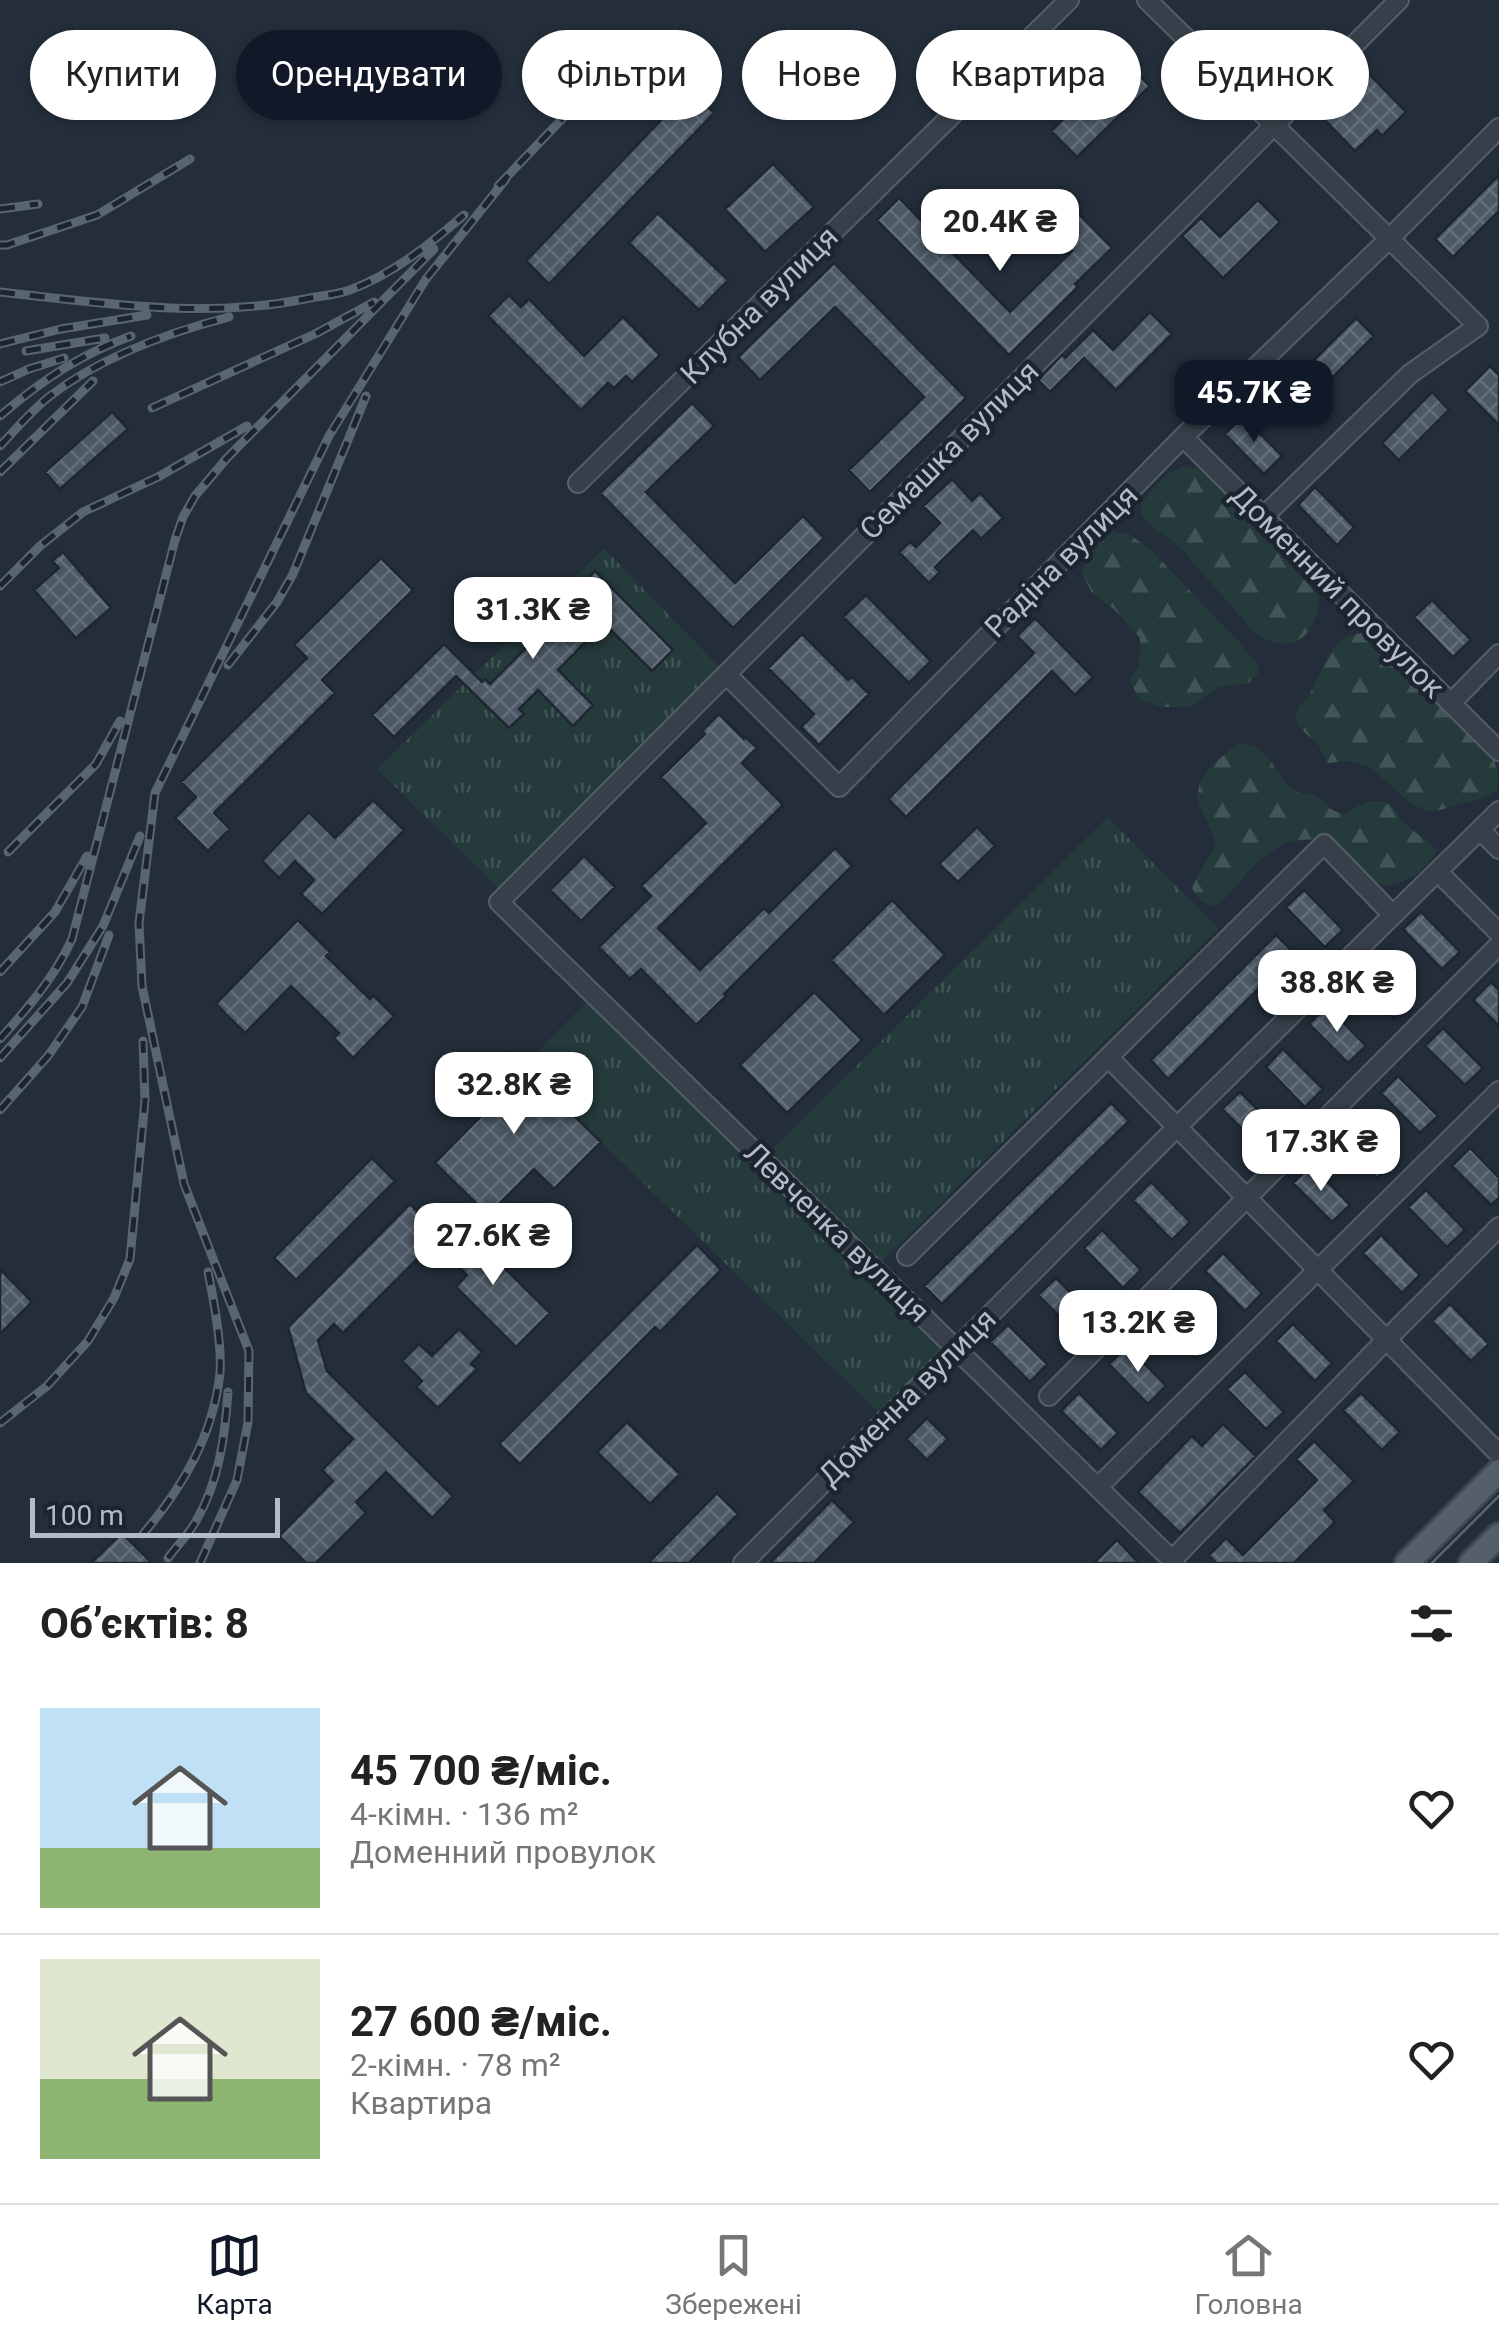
<!DOCTYPE html>
<html lang="uk">
<meta charset="utf-8">
<style>
:root{--surface:#fff;--page:#f6f6f6;--text:#222;--muted:#767676;--line:#e0e0e0;--accent:#111827}
body{margin:0;font-family:Roboto,sans-serif;background:var(--page);color:var(--text);height:100vh;display:flex;flex-direction:column;font-size:38px;white-space:nowrap}
*{box-sizing:border-box;margin:0}
p{font-size:32px;color:var(--muted)}
.icon{flex:none;width:55px;height:55px;fill:none;stroke:currentColor;stroke-width:2;stroke-linecap:round;stroke-linejoin:round}
.map{position:relative;height:1563px;overflow:hidden}
.details{display:flex;flex-direction:column;background:var(--surface);flex:1}
.details>*{flex:none}
.guide{position:absolute;left:30px;top:30px;width:1440px;height:90px;display:flex;gap:20px}
.scale{position:absolute;left:30px;bottom:25px;width:250px;box-sizing:border-box;padding-left:10px;border:5px solid #b2bbc6;border-top:0;font-size:28px;line-height:35px;white-space:nowrap;color:#b2bbc6;-webkit-text-stroke:8px #1c252f;paint-order:stroke}
.price{position:absolute;translate:-50% -85px;padding:0 22px;border-radius:20px;background:#fff;color:#222;font-size:32px;line-height:65px;filter:drop-shadow(0 2px 5px #0008)}
.price::after{content:'';position:absolute;left:50%;top:60px;width:30px;height:22px;margin-left:-15px;background:inherit;clip-path:polygon(0 0,100% 0,50% 100%)}
.price.active{background:var(--accent);color:#fff}
ul{padding:0;list-style:none}
li{display:flex;align-items:center;gap:30px;height:250px;padding:0 40px}
li+li{border-top:2px solid var(--line)}
li span{display:grid;place-items:center;flex:none;width:280px;height:200px;border-radius:0px;color:#555}
li>.icon{margin-inline-start:auto}
span .icon{width:120px;height:120px;fill:#fffc;stroke-width:1}
li b{font-size:42px}
h2{display:flex;justify-content:space-between;align-items:center;height:120px;padding:0 40px;font-size:42px}
.pill{padding:0 35px;border-radius:45px;background:var(--surface);box-shadow:0 2px 8px #0004;font-size:35px;line-height:90px}
.pill.active{background:var(--accent);color:#fff}
.tabs{display:flex;justify-content:space-around;align-items:center;height:140px;border-top:2px solid var(--line);background:var(--surface);font-size:28px;color:var(--muted)}
.tabs a{display:grid;justify-items:center;gap:5px}
.tabs .active{color:var(--accent)}
.map>svg:first-child{display:block}
.forest{fill:url(#forest-firs)}
.park{fill:url(#park-tufts)}
.building{fill:url(#building-cross-hatch);stroke:#1e2731;stroke-width:2.5}
.lines{fill:none;stroke-linecap:round;stroke-linejoin:round}
.minor-casing{stroke:#555e68;stroke-width:22}
.major-casing{stroke:#404953;stroke-width:28}
.minor{stroke:#37404a;stroke-width:18}
.major{stroke:#555f6a;stroke-width:22}
.tram{stroke:#596571;stroke-width:2.5}
.rail-casing{stroke:#596571;stroke-width:9}
.rail{stroke:#1c252f;stroke-width:5;stroke-dasharray:15;stroke-linecap:butt}
.labels{text-anchor:middle;dominant-baseline:central;stroke-width:9;stroke-linejoin:round;paint-order:stroke}
.street-label{font-size:30px;fill:#b2bbc6;stroke:#1c252f}
</style>
<div class="map">
<svg width="1499" height="1563" viewBox="0 0 1499 1563">
<defs>
<pattern id="forest-firs" width="22" height="20" patternUnits="userSpaceOnUse" patternTransform="scale(2.5)"><rect width="22" height="20" fill="#253a3b"/><path d="M5 1l3.5 6h-7zM16 11l3.5 6h-7z" fill="#425556"/></pattern>
<pattern id="park-tufts" width="24" height="20" patternUnits="userSpaceOnUse" patternTransform="scale(2.5)"><rect width="24" height="20" fill="#253a3b"/><path d="M3 7l-1-3M5 7V3M7 7l1-3M15 17l-1-3M17 17v-4M19 17l1-3" fill="none" stroke="#425556"/></pattern>
<pattern id="building-cross-hatch" width="8" height="8" patternUnits="userSpaceOnUse" patternTransform="scale(2.5)"><rect width="8" height="8" fill="#4c5965"/><path d="M0 0l8 8M0 8l8-8" fill="none" stroke="#636f7a"/></pattern>
</defs>
<rect width="100%" height="100%" fill="#232e3a"/>
<path class="forest" d="M1184,467l13,1 20,17 102,111c-2,40 -26,61 -63,38l-73,-83 -14,-13 -14,-8 -14,-16v-10l11,-15 18,-17z
M1112,532l17,2 22,16 89,93 18,22v9l-10,9 -29,4 -28,20h-29l-23,-8 -9,-18 9,-17 1,-26 -25,-28 -23,-17 -10,-20c4,-20 13,-29 30,-41z
M1361,633l12,5 121,121 4,15 -1,15 -14,9 -50,14 -20,-7 -42,-37 -21,-7 -22,2 -9,-17 -20,-19 -4,-11 4,-9 11,-14 18,-36 7,-11 12,-9z
M1239,744c31,-2 33,29 52,44 7,6 14,4 22,7 15,7 12,16 34,19 12,-10 29,-19 44,-8 6,5 9,14 15,19 11,10 22,14 30,26 -11,22 -28,30 -51,35 -12,-6 -23,-13 -31,-23 -7,-8 -2,-6 -10,-12 -14,-12 -26,-13 -43,-11 -40,5 -57,42 -84,66 -13,-2 -19,-6 -25,-18 6,-16 18,-29 24,-46 -5,-14 -13,-25 -17,-39 -7,-26 22,-46 40,-59z"/>
<path class="park" d="M604,548l122,126 -221,221 -128,-126z
M1108,817l110,112 -340,336 -113,-109z
M591,998l356,350 -66,67 -358,-349z"/>
<path class="building" d="M1124,60l26,26 -73,71 -26,-26z
M1365,70l41,42 -24,24 -5,-6 -22,21 -36,-37z
M690,90l24,23 -165,171 -23,-23z
M773,164l41,43 -49,45 -40,-43z
M1499,175v36l-46,46 -18,-18z
M899,198l111,114 62,-61 -21,-21 22,-22 39,40 -37,36 3,3 -69,68 -132,-135z
M1258,200l22,22 -57,56 -41,-42 19,-18 19,19z
M658,213l70,67 -29,30 -70,-67z
M834,263l132,135 -96,94 -21,-22 75,-73 -78,-79 -11,-11 -75,73 -22,-23z
M509,295l12,12 8,-8 55,57 39,-39 37,38 -28,27 -6,-6 -12,12 -6,-5 -27,27 -93,-94z
M1150,312l22,22 -56,56 -32,-32 -34,34 -12,-12 24,-25 3,3 28,-28 20,20z
M1356,318l18,18 -64,64 -18,-18z
M1490,366l9,9v50l-34,-34z
M1432,392l17,18 -50,50 -17,-17z
M692,403l22,23 -68,66 89,91 68,-67 21,22 -91,90 -133,-135z
M112,412l16,17 -68,60 -15,-17z
M1243,416l39,40 -18,18 -39,-40z
M952,479l20,22 8,-8 23,25 -22,21 -8,-9 -38,37 5,5 -11,11 -30,-31 11,-10 6,5 24,-24 -17,-17z
M1315,487l39,40 -17,18 -39,-40z
M63,552l48,56 -35,30 -42,-48 25,-22 -7,-7z
M381,558l32,32 -91,90 13,13 -121,120 16,16 -22,22 -33,-33 21,-21 -15,-15 126,-124 -13,-13z
M595,571l78,79 -21,21 -48,-48 -46,47 35,35 -20,21 -35,-36 -19,19 5,5 -15,14 -53,-52 -62,61 -22,-22 72,-71 38,38 3,-3 5,5 65,-65 -4,-4z
M866,595l65,66 -22,22 -66,-66z
M1432,600l39,40 -18,17 -39,-40z
M1035,618l58,59 -18,18 -23,-24 -146,146 -18,-18 146,-146 -17,-17z
M802,634l46,46 4,-3 17,17 -50,51 -18,-18 13,-13 -46,-46z
M719,714l25,25 2,-2 11,11 -15,15 41,42 -125,123 42,42 64,-62 5,5 66,-65 17,18 -128,128 2,2 -30,29 -55,-56 -11,10 -31,-32 52,-51 -10,-10 65,-63 -45,-46 44,-43 -3,-3z
M373,800l31,30 -82,84 -21,-20 13,-14 -19,-19 -16,17 -17,-17 47,-49 26,26z
M977,827l18,19 -37,36 -19,-18z
M584,856l31,31 -34,34 -31,-31z
M1304,890l39,40 -18,17 -39,-40z
M892,900l53,55 -61,60 -53,-55z
M1421,912l39,40 -18,17 -39,-40z
M298,920l32,32 -4,4 44,43 3,-4 21,21 -41,42 -19,-20 5,-5 -48,-47 -46,47 -29,-29z
M1276,935l18,18 -126,126 -17,-19z
M1373,961l39,40 -18,17 -39,-39z
M1491,982l8,8v36l-26,-26z
M814,992l48,48 -75,73 -47,-48z
M1327,1006l39,40 -18,17 -39,-39z
M1443,1028l40,40 -18,17 -40,-39z
M1283,1049l40,40 -18,18 -39,-40z
M509,1052l92,90 -47,47 -20,-20 -46,46 -53,-52 45,-46 -18,-18z
M1398,1076l40,40 -18,17 -39,-40z
M1240,1092l39,39 -17,18 -40,-40z
M1111,1103l18,18 -187,183 -18,-18z
M1356,1121l39,39 -18,18 -39,-40z
M1470,1148l29,30v20l-8,7 -39,-39z
M372,1158l23,23 -99,99 -22,-22z
M1311,1165l39,40 -18,17 -39,-39z
M1151,1182l39,40 -18,18 -39,-40z
M1426,1190l39,40 -18,17 -39,-40z
M410,1204l31,31 -98,98 -9,-9 -16,16 9,31 126,125 -21,22 -46,-46 -30,30 10,11 -50,50h-10l-27,-27 54,-55 -11,-11 31,-31 -47,-46 -18,-66z
M460,1224l90,89 -34,34 -60,-60 11,-12 -29,-29z
M1102,1230l39,40 -18,18 -39,-40z
M1381,1235l39,40 -18,18 -39,-40z
M697,1245l24,25 -61,62 -5,-5 -135,137 -21,-20z
M1223,1253l39,40 -17,18 -40,-40z
M0,1269l32,33 -32,32z
M1056,1278l39,39 -17,18 -40,-40z
M1175,1301l39,40 -18,17 -39,-39z
M1450,1304l39,40 -18,17 -39,-40z
M1293,1324l39,39 -17,18 -39,-40z
M1008,1325l39,39 -17,18 -40,-40z
M459,1329l23,23 -11,12 6,5 -39,39 -22,-21 6,-6 -20,-20 17,-17 13,12z
M1127,1346l39,40 -18,18 -39,-40z
M1245,1372l39,40 -18,17 -39,-40z
M1079,1393l39,40 -17,17 -40,-39z
M1361,1393l39,39 -18,18 -39,-40z
M927,1418l21,21 -21,21 -21,-21z
M627,1422l53,52 -30,30 -53,-52z
M1223,1424l33,32 -76,77 -42,-41 54,-56 10,10z
M1314,1441l40,40 -30,29 11,12 -41,41h-78l-7,-8 17,-17 17,17 74,-75 -21,-21z
M717,1493l21,21 -49,49h-41z
M832,1500l22,22 -40,41h-44z
M122,1533l30,30h-61z
M1117,1540l22,23h-45z"/>
<g class="lines">
<g class="minor-casing">
<path id="minor" d="M1147,0l331,326 -68,48 -147,143
M1183,437l316,314
M578,483l491,-483
M726,674l113,113 344,-350 207,-199 109,-110
M1451,703l48,-49
M1480,830l19,19
M1438,872l61,61
M1108,1057l391,397
M907,1256l417,-412 69,71
M1049,1396l450,-451
M1098,1487l401,-396
M1172,1560l215,-221 112,-112
M743,1563l434,-436 322,-316
M1175,1563l-676,-661 900,-902"/>
</g>
<g class="major-casing">
<path id="major" d="M1407,1563l92,-92
M1471,1563l28,-28"/>
</g>
<use href="#minor" class="minor"/>
<use href="#major" class="major"/>
<path class="tram" d="M1432,1563l67,-67"/>
<g class="rail-casing">
<path id="rail" d="M498,186l107,-112
M0,209l38,-5
M0,245h7l90,-30 93,-56
M0,292c101,11 204,27 305,7 14,-3 31,-4 45,-9 43,-16 79,-45 114,-75
M0,344l61,-15 86,-14
M26,351l79,-13
M0,382l29,-13 35,-11
M152,408l165,-75 57,-31
M0,416c41,-35 79,-61 131,-80
M0,446c16,-17 32,-36 50,-50 51,-39 117,-63 179,-79
M0,472l93,-91
M0,586l40,-40 43,-34 75,-35 89,-51
M228,665l49,-63 16,-28 73,-178
M8,852l88,-88 24,-43
M0,972l55,-60 32,-56
M0,1039c28,-31 54,-61 72,-100l103,-399 8,-23 12,-21 32,-38 207,-209
M0,1058l67,-75 36,-57 37,-90
M0,1110l48,-54 34,-49 27,-72
M0,1423l47,-37 41,-45 26,-43 16,-39 15,-159 -2,-59
M143,1534c40,-47 70,-98 77,-161 2,-29 -6,-72 -12,-101
M168,1558c9,-12 21,-24 28,-37 23,-39 29,-85 32,-129
M200,1563l37,-83 11,-58 1,-71 -65,-167 -42,-198 -3,-63 16,-130 174,-357 97,-157 80,-100"/>
</g>
<use href="#rail" class="rail"/>
</g>
<g class="labels">
<g class="street-label">
<text transform="translate(759 305) rotate(-45)">Клубна вулиця</text>
<text transform="translate(949 450) rotate(-45)">Семашка вулиця</text>
<text transform="translate(1061 561) rotate(-45)">Радіна вулиця</text>
<text transform="translate(1338 591) rotate(45)">Доменний провулок</text>
<text transform="translate(837 1232) rotate(44)">Левченка вулиця</text>
<text transform="translate(907 1397) rotate(-45)">Доменна вулиця</text>
</g>
</g>
</svg>
<div class="scale">100 m</div>
<b class="price" style="left:1000px;top:274px">20.4K ₴</b>
<b class="price active" style="left:1254px;top:445px">45.7K ₴</b>
<b class="price" style="left:533px;top:662px">31.3K ₴</b>
<b class="price" style="left:1337px;top:1035px">38.8K ₴</b>
<b class="price" style="left:514px;top:1137px">32.8K ₴</b>
<b class="price" style="left:1321px;top:1194px">17.3K ₴</b>
<b class="price" style="left:493px;top:1288px">27.6K ₴</b>
<b class="price" style="left:1138px;top:1375px">13.2K ₴</b>
<div class="guide">
<a class="pill">Купити</a>
<a class="pill active">Орендувати</a>
<a class="pill">Фільтри</a>
<a class="pill">Нове</a>
<a class="pill">Квартира</a>
<a class="pill">Будинок</a>
</div>
</div>
<section class="details">
<h2>Об’єктів: 8<svg class="icon" aria-label="filters" viewBox="0 0 24 24"><path d="M4 7h16M4 17h16"/><circle cx="9" cy="7" r="2"/><circle cx="15" cy="17" r="2"/></svg></h2>
<ul>
<li><span style="background:linear-gradient(#bfe0f5 70%,#8fb573 0)"><svg class="icon" aria-label="home" viewBox="0 0 24 24"><path d="M3 11l9-7 9 7M6 9v11h12V9"/></svg></span><div><b>45 700 ₴/міс.</b><p>4-кімн. · 136 m²</p><p>Доменний провулок</p></div><svg class="icon" aria-label="heart" viewBox="0 0 24 24"><path d="M12 20l-8-8c-3-5 5-10 8-4 3-6 11-1 8 4z"/></svg></li>
<li><span style="background:linear-gradient(#dfe7d0 60%,#8fb573 0)"><svg class="icon" aria-label="home" viewBox="0 0 24 24"><path d="M3 11l9-7 9 7M6 9v11h12V9"/></svg></span><div><b>27 600 ₴/міс.</b><p>2-кімн. · 78 m²</p><p>Квартира</p></div><svg class="icon" aria-label="heart" viewBox="0 0 24 24"><path d="M12 20l-8-8c-3-5 5-10 8-4 3-6 11-1 8 4z"/></svg></li>
</ul>
</section>
<nav class="tabs">
<a class="active"><svg class="icon" aria-label="map" viewBox="0 0 24 24"><path d="M3 6l6-2 6 2 6-2v14l-6 2-6-2-6 2zM9 4v14M15 6v14"/></svg>Карта</a>
<a><svg class="icon" aria-label="saved" viewBox="0 0 24 24"><path d="M7 4h10v16l-5-4-5 4z"/></svg>Збережені</a>
<a><svg class="icon" aria-label="home" viewBox="0 0 24 24"><path d="M3 11l9-7 9 7M6 9v11h12V9"/></svg>Головна</a>
</nav>
